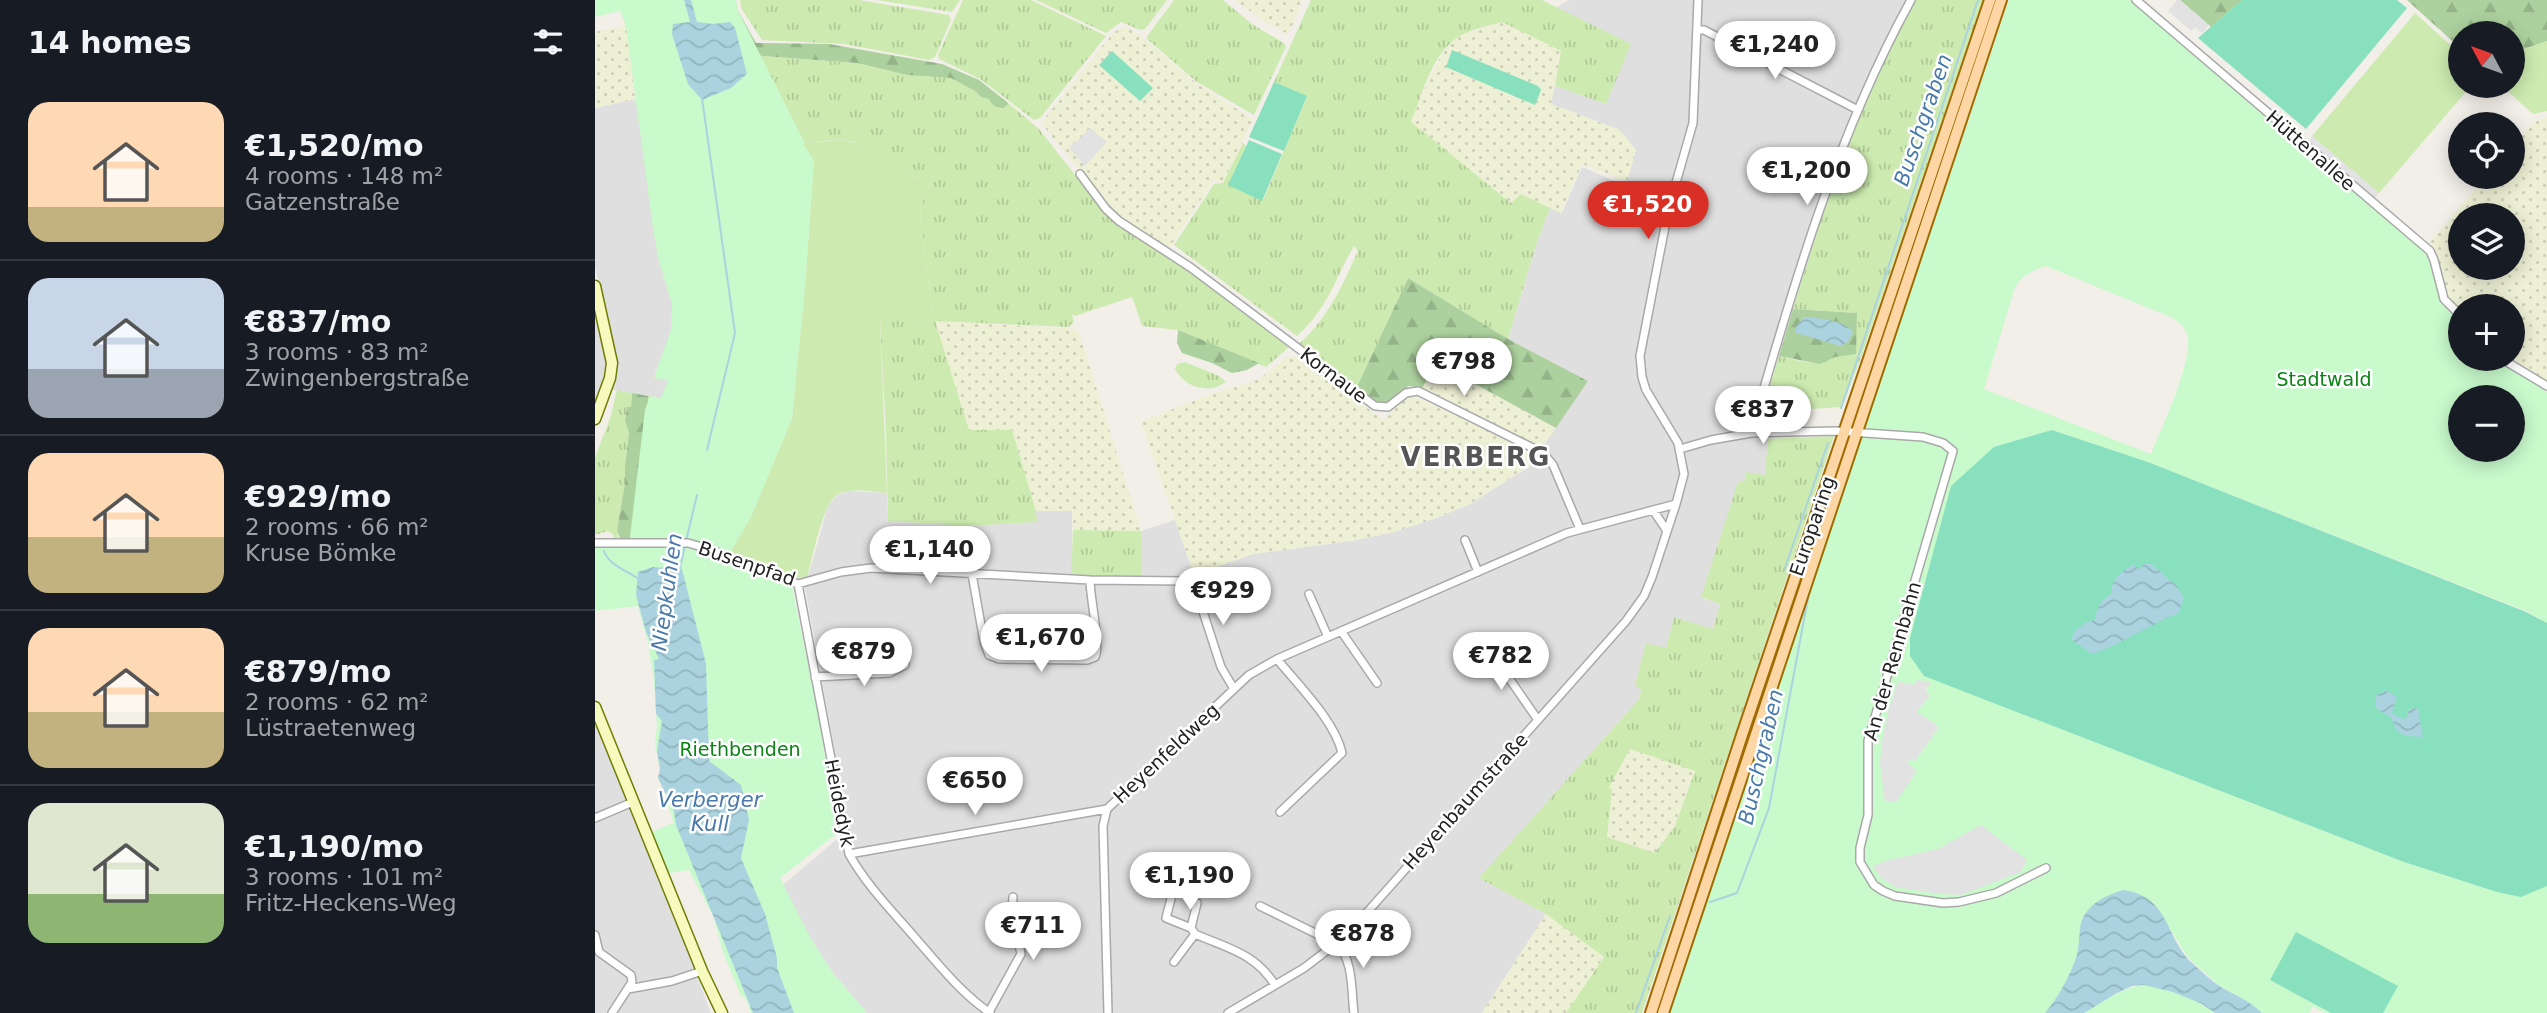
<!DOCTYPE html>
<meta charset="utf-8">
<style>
:root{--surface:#171b24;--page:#20242c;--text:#f1f3f6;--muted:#9ea1a6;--line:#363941;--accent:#d93025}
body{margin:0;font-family:"DejaVu Sans",sans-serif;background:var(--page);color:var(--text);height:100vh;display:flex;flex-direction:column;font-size:26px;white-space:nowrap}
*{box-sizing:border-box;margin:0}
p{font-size:23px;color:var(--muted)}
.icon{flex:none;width:38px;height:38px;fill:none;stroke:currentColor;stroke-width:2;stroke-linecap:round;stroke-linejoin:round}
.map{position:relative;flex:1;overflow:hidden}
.sheet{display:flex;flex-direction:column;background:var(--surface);width:595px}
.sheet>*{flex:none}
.needle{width:46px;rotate:311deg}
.controls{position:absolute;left:1853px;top:21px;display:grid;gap:14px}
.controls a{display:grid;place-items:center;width:77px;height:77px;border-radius:50%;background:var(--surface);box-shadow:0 4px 18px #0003;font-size:35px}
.price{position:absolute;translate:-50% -60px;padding:0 16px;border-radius:24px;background:#fff;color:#222;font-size:23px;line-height:46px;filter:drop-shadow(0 2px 4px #0008)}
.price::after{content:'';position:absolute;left:50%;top:42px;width:21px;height:16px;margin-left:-10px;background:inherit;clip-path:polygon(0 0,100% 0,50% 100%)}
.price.active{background:var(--accent);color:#fff}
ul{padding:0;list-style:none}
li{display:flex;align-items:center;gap:21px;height:175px;padding:0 28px}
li+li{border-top:2px solid var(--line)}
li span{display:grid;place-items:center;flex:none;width:196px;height:140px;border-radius:21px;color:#555}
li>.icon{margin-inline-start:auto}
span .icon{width:84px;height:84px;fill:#fffc;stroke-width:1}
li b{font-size:30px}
h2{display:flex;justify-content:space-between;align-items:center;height:84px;padding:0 28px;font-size:30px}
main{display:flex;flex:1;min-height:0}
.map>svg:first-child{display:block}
.residential{fill:#e0dfdf}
.farmland{fill:url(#farmland-dots);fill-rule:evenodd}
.grass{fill:url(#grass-tufts);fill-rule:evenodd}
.forest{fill:url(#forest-firs)}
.park{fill:#c8facc;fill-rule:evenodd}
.garden{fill:#cdebb0}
.pitch{fill:#88e0be}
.parking{fill:#e2e2e2}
.water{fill:url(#water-waves)}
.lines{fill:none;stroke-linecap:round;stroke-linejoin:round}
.stream{stroke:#aad3df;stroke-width:2}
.street-casing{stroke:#a9a9a9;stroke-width:10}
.secondary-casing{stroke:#707d05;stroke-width:13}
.primary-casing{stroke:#a06b00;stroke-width:14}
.street{stroke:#fff;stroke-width:7}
.secondary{stroke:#f7fabf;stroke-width:10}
.primary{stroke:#fcd6a4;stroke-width:10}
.labels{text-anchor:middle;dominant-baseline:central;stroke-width:5;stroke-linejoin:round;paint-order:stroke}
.street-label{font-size:19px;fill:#222;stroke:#fff}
.park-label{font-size:19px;fill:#0c8416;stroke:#fff}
.water-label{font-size:21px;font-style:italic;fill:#4a7aab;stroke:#fff}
.district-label{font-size:26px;font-weight:bold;letter-spacing:2px;fill:#555;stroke:#fff}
</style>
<main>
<section class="sheet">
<h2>14 homes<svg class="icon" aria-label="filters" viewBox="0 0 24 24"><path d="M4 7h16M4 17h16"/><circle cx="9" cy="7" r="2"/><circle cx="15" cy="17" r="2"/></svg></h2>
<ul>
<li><span style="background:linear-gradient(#ffd9b3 75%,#c2b280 0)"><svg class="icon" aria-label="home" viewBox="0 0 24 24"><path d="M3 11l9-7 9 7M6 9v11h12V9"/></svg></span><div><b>€1,520/mo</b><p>4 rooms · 148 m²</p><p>Gatzenstraße</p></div></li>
<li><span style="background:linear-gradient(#c9d6e8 65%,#9aa5b1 0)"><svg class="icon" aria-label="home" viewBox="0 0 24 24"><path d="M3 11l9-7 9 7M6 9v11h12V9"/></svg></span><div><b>€837/mo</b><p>3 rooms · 83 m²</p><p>Zwingenbergstraße</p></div></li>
<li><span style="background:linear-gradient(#ffd9b3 60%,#c2b280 0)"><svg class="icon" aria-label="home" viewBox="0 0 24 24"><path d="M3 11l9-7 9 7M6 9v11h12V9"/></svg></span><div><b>€929/mo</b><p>2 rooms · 66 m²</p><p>Kruse Bömke</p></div></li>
<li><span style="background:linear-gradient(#ffd9b3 60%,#c2b280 0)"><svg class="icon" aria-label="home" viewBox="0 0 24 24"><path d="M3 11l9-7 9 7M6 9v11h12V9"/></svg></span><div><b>€879/mo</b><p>2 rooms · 62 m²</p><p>Lüstraetenweg</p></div></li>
<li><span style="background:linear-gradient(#dfe7d0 65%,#8fb573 0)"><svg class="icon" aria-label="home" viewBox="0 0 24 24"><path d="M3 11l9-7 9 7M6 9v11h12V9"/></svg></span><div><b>€1,190/mo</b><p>3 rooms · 101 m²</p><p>Fritz-Heckens-Weg</p></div></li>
</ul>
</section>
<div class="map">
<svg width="1952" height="1013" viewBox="0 0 1952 1013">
<defs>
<pattern id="farmland-dots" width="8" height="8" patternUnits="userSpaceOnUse" patternTransform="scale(1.75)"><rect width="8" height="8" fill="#eef0d5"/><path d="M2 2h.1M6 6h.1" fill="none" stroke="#ccceb7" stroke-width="1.8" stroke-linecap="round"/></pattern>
<pattern id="grass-tufts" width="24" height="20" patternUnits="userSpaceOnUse" patternTransform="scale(1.75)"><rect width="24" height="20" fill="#cdebb0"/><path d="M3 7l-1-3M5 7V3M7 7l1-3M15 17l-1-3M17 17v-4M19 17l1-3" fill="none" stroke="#b0c997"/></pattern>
<pattern id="forest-firs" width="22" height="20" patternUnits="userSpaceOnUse" patternTransform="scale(1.75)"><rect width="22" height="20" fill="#add19e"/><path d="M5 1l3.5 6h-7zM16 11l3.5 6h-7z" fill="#95b388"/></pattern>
<pattern id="water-waves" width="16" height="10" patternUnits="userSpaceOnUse" patternTransform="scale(1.75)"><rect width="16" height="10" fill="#aad3df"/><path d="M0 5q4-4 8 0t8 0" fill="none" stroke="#92b5bf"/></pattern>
</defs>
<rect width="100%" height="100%" fill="#f2efe9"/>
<path class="residential" d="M974,0h346l-36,67 -57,150 -70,221 16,1 -3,36 -20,-2 1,7 -44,118 18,6 -7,25 -47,19 -25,42 -1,8 -160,180 66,36 -64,99h-615l-35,-41 -22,-35 -27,-52 66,-56 -44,-242 23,-81 9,-11 12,-4 38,2 1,28 79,5 69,-4v-11h36v65l68,-1 1,-44 34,-11 19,55 59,-21 98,-13 43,-9 42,-14 32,-13 83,-52 -10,-4 47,-68 -80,-42 29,-97 13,-34 12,5 20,-46 84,36 1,-6 -40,-16 9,-31 -16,-20 -69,-26 4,-18 51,18 -49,-97z
M40,99l6,28 18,134 13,42 -1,27 -17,47 14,3 -7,19 -52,-10 5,-31 -19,-92v-158z
M0,307l12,60 -12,38z
M0,723l98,243 18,47h-116z"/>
<path class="farmland" d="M640,0h66l-6,20 -7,13h-2l-24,-13z
M907,22l59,29 -10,53 69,26 16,20 -9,31 -45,-17 -21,49 -40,-19 -9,9 -102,-80 22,-51 11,-19 10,-12 9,-6z
M31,25l9,74 -40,9v-76z
M529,26l16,9 57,49 56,35 -30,64 -9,-3 -45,68 -55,-36 -73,-89 72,-90z
M1952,117v274l-50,-32h16v-53h-52l-1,14 -20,-22 -4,-9 -5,-32 -8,-7 63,-73h27v-31l23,-26zM1866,215h52v53h-52z
M339,321l144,8 63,202 -68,-1 -1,-19h-36l-24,-81h-43z
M700,356l89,64 20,-21 7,-4 108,50 20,14 -71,46 -32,13 -42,14 -43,9 -98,13 -59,21 -53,-153 67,-27 51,-16 28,-22z
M839,361l20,12 102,55 -15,21 -120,-58z
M1035,749l65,22 -20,55 -20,27 -48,-16 5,-47 -4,-3z
M951,914l58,43 -38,56h-84z"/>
<path class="grass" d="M145,0h119l90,15 2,5 -16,37 -6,3 -85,-16 -82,-4 -21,-32z
M282,0h83l-8,12z
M368,0h68l75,36 -66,82 -6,2 -54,-41 -41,-20 -1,-4z
M441,0h131l-22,29 -5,1 -19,-8 -15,11z
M579,0h49l29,24 32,19 2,4 -32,68 -57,-33 -50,-43 1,-4z
M716,0h231l89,44 -25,60 -51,-18 6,-35 -59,-29c-13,4 -30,7 -42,14 -28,16 -38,59 -49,86l100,81 10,-9 29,14 -13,34 -29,97 -100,-61 -52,111 -57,-45c29,-26 43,-58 59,-93l-4,-5c-20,34 -25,61 -57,90l-123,-91 40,-61 9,-1 20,-40 3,3 -17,39 34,15 44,-103 -33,-15z
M1320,0h68l-121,355 -20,52 -80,5 17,-56c58,15 53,6 78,-43l-64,-4 29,-92 57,-150z
M25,11l141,45 96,7 50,12 44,3 24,13 6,6 8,2 10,9h5l3,-6 32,27 59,75 19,19 94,62 78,59 -1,4 -22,19 -88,-37 -36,-4 -10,-29 -57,19 -3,-2 2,8 -6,5 -133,-6 34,109h43l24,81 1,11 -70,4 -79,-5 -2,-88 -6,-114 54,2 -14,-103 3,-18 8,-19c-24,-1 -55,-35 -83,-40 -14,-3 -30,1 -44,2l1,145 -157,125v-17l13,3 7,-19 -14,-2 17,-48 1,-27 -13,-42 -6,-33 -27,-203z
M590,362l34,14 7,6c-17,13 -42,5 -51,-13l2,-5z
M22,390l15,3 -1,14h-4l-2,14 4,12 -4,32v18l-8,48 2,8h-6l1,-4 -6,-4 -13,4v-78l15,-38z
M1239,436l-192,577h-76l38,-56 -58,-43 -67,-36 161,-180 1,-8 -6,-5 11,-42 20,5 8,-31 39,12 7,-25 -19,-7 37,-115 8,-2 -1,-8 20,3 3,-36zM1035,749l65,22 -20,55 -20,27 -48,-16 5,-47 -3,-3z
M478,530l68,1v45h-70z"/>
<path class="forest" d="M141,0l1,9 19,34 73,1 113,20 37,16 28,22 1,2 -4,4c-8,0 -11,-2 -15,-9l-8,-2 -6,-6 -24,-13 -44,-3 -50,-12 -96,-7 -26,-28z
M1585,0h62l-31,27z
M1812,0h140v41l-34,12v-20h-52l-1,15z
M813,278l100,61 80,42 -32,47 -121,-66 -14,29 -5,-4 -7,-1 -25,19 -10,-3 -18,-13z
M1198,309l64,4 -1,41 -21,3 -15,7 -41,-8z
M583,330l81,33 -12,7 -15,3 -20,-10 -30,-10 -5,-10z
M37,393l16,3v17l-16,127h-11l-4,-9 8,-48v-18l4,-32 -4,-12 2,-14h4z"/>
<path class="park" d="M0,0h141l1,9 77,152 -9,127 -13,131 -41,98 -20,36 59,24 28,136 19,120 -57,45 30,59 22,35 35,41h-116l-6,-16 -4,-1 -18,-44 -9,-34 -25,-48 -20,3 -18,-41 23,-9 -9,-27 -10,-52 2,-17 -3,-46 -6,-38 -10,-37 -43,5v-66h34l16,-135 5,-14 11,2 7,-18 -14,-2 17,-48 1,-26 -13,-43 -6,-33 -27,-203 -6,-14 -25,6z
M1414,0h121l301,257c5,36 4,36 29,63l1,39h36l42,25 8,9v230l-21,-12 -378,-149 -96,-32 -101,56 -41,152v18l15,20 479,186 93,30 50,-6v127h-164l14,-27 -127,-6 61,33h-6l-12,-7 -4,7h-47l-15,-12 -28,-16 -30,-26 -36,-57 -67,9c-8,13 -5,29 -9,43 -5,19 -19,44 -32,59h-378zM1451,266l127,52c7,5 11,9 14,16 8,24 -26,95 -36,120l-167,-65 31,-102c8,-12 18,-17 31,-21zM1866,397h52v53h-52zM1304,682l15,3 16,-3 -13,30 22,15 -24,34 -4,-3 -4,6 10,7 -37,-8z
M395,633l32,2 3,18h-26l-8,-9z
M1549,985c26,4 50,13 71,28h-131c20,-11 37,-25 60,-28z"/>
<path class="garden" d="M1820,13l45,41 1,32h10l-92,107 -67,-57z
M1952,41v70l-14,3 -31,-28h11v-33z
M244,140c16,1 33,9 47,18 14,8 29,24 45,22l-8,20 -3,18 14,103 -54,-1 7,173c-14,-1 -36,-6 -50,2 -15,10 -25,65 -30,84l-17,-2 -60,-24 21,-36 41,-98 13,-131 9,-127 -11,-18z"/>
<path class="pitch" d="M1647,0h155l10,8 -101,121 -108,-91z
M857,50l86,36 3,4 -6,15 -89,-38z
M517,51l41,37 -13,13 -41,-36z
M679,82l33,14 -23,55 -35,-14z
M654,140l33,14 -20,47 -34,-16z
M1457,430l96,32 378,150 21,11v263l-26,11 -24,-5 -93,-30 -480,-186 -14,-20v-18l41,-152 43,-39z
M1701,932l102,54 -15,27h-52l-61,-33z"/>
<path class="parking" d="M1582,0h3l29,25 -7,8 -7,-6 -4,4 -23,-20z
M495,128l17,14 -22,24 -16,-18z
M1717,136l67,57 -6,7 -66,-57z
M1323,680l13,2 -6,9 5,4 -13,17 22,15 -24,34 -4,-3 -4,5 10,8 -21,31h-11l-5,-39 3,-27 6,-28 9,-26 16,3z
M1386,825l46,35 -6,12 -60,23 -22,-1 -44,-7 -15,-10 -7,-11 12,-5 53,-12z"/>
<path class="water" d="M89,0h7l6,22 16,2 17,-2 5,6 12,46 -16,14 -29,12 -14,-16 -16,-50 1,-10 17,-2z
M1209,317c18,2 35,2 49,14l-4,10 -8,5 -45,-13 -1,-5z
M1549,564h7l26,22 7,12 -5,15c-30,11 -56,31 -87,41l-20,-14 1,-8 14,-10 8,-2c1,-12 6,-21 16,-26 0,-15 10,-22 21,-29l8,4z
M58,567l29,2 24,95 3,97 32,24 8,35 -8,38 24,56 12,44v10l17,45h-41l-77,-188 -2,-14 -16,-33 2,-10 -3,-17 5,-30 -6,-7 -2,-54 5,-1 -13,-27 -10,-37 2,-23z
M1792,691l10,6 -5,16 11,6 4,-2 2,-8 9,-1 5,29 -17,-1 -9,-5 -6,-13 -15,-10v-13z
M1528,890c46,6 42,46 68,72 9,8 19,18 30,25 14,8 29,14 41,26h-47l-13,-9 -29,-12 -29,-7 -12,1 -15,7 -33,20h-39c13,-15 26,-39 32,-58 2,-9 2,-18 3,-27 3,-22 24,-32 43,-38z"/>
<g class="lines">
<path class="stream" d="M107,98l33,235 -28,117
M1246,408l137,-408
M91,541l11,-46
M9,551c4,13 21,19 33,27
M85,568l5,-22
M1190,568l43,-125
M1115,902l27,-9 32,-85 39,-210
M1041,1013l34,-97"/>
<g class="street-casing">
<path id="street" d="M1541,0l294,251 4,9 10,39 17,17
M1102,30h7l154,80
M485,174l26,35 13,12 71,46 185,139 13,1 18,-14 12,-2 125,62 10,12 27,64
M1907,359l45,27
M1156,433c42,-147 86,-299 160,-433
M1085,449l31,-9 40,-7 85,-2 87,6 20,6 10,8 -85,290v74l-8,33v14l14,23 9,6 12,5 48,7 16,-1 37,-9 50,-25
M1058,510l14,21
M870,540l13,32
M0,543h93l21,6 89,35 43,-12 30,-4 219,12 92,1 8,2 7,10 24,74 13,22
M377,574l12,68 5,13 10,4 88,1 8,-3c6,-12 -5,-59 -5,-77
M203,584l51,270c18,32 44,58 68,86 23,26 44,53 73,73
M714,594l19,43
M746,631l36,52
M897,649l5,12 41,59
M682,659c21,26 58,62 65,94l-62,59
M220,677l74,-4 16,-8
M0,818l38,-16
M254,854l258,-45
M578,891l-7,27 25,10 4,6
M665,906l77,38c17,17 14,47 17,69
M596,928l6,-25
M0,935l4,17 32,23 1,7 -20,31
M579,962l21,-28c32,14 60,19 80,51
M33,989l44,-8 30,-10
M394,1012l32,-58 -9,-43 1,-14
M513,1013l-5,-187 4,-17 127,-120 15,-14 28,-16 290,-126 109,-29
M633,1013l76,-45 42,-32 280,-315 18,-25 8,-19 24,-73 8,-30 -6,-31 -32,-53 -4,-13 -2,-21 28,-145 25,-88 5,-123"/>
</g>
<g class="secondary-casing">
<path id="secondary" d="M0,286l17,77 -2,15 -15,41
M0,707l107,264 20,42"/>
</g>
<g class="primary-casing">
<path id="primary" d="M1056,1013l91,-278 248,-735
M1068,1013l338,-1013"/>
</g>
<use href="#street" class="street"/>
<use href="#secondary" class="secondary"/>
<use href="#primary" class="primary"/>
</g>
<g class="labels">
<g class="street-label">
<text transform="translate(1716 150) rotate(41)">Hüttenallee</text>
<text transform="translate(739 375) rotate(37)">Kornaue</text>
<text transform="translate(1217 526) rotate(-71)">Europaring</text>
<text transform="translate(152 563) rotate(19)">Busenpfad</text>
<text transform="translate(1297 661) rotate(-74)">An der Rennbahn</text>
<text transform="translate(571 753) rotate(-43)">Heyenfeldweg</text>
<text transform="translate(870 801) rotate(-48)">Heyenbaumstraße</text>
<text transform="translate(245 803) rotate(79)">Heidedyk</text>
</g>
<g class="park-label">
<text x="1729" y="379">Stadtwald</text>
<text x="145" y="749">Riethbenden</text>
</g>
<g class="water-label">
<text transform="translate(1328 120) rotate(-71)">Buschgraben</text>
<text transform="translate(72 592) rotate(-82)">Niepkuhlen</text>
<text transform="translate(1166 757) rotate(-77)">Buschgraben</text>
<text x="115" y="800">Verberger<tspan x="115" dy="24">Kull</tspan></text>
</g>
<g class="district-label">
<text x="881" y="457">VERBERG</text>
</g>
</g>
</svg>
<div class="controls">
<a><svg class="needle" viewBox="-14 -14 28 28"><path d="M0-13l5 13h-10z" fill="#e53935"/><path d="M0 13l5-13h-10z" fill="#9ea1a6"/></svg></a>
<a><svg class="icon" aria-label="locate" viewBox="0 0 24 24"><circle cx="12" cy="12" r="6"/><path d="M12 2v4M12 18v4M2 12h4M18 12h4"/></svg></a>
<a><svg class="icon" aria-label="layers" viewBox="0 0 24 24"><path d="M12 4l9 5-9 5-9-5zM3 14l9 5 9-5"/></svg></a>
<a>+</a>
<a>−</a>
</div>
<b class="price" style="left:1180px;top:81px">€1,240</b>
<b class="price" style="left:1212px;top:207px">€1,200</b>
<b class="price active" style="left:1053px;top:241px">€1,520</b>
<b class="price" style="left:869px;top:398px">€798</b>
<b class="price" style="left:1168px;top:446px">€837</b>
<b class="price" style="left:335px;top:586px">€1,140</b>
<b class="price" style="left:628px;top:627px">€929</b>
<b class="price" style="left:446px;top:674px">€1,670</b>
<b class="price" style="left:269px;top:688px">€879</b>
<b class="price" style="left:906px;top:692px">€782</b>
<b class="price" style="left:380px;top:817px">€650</b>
<b class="price" style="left:595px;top:912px">€1,190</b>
<b class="price" style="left:438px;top:962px">€711</b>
<b class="price" style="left:768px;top:970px">€878</b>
</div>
</main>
